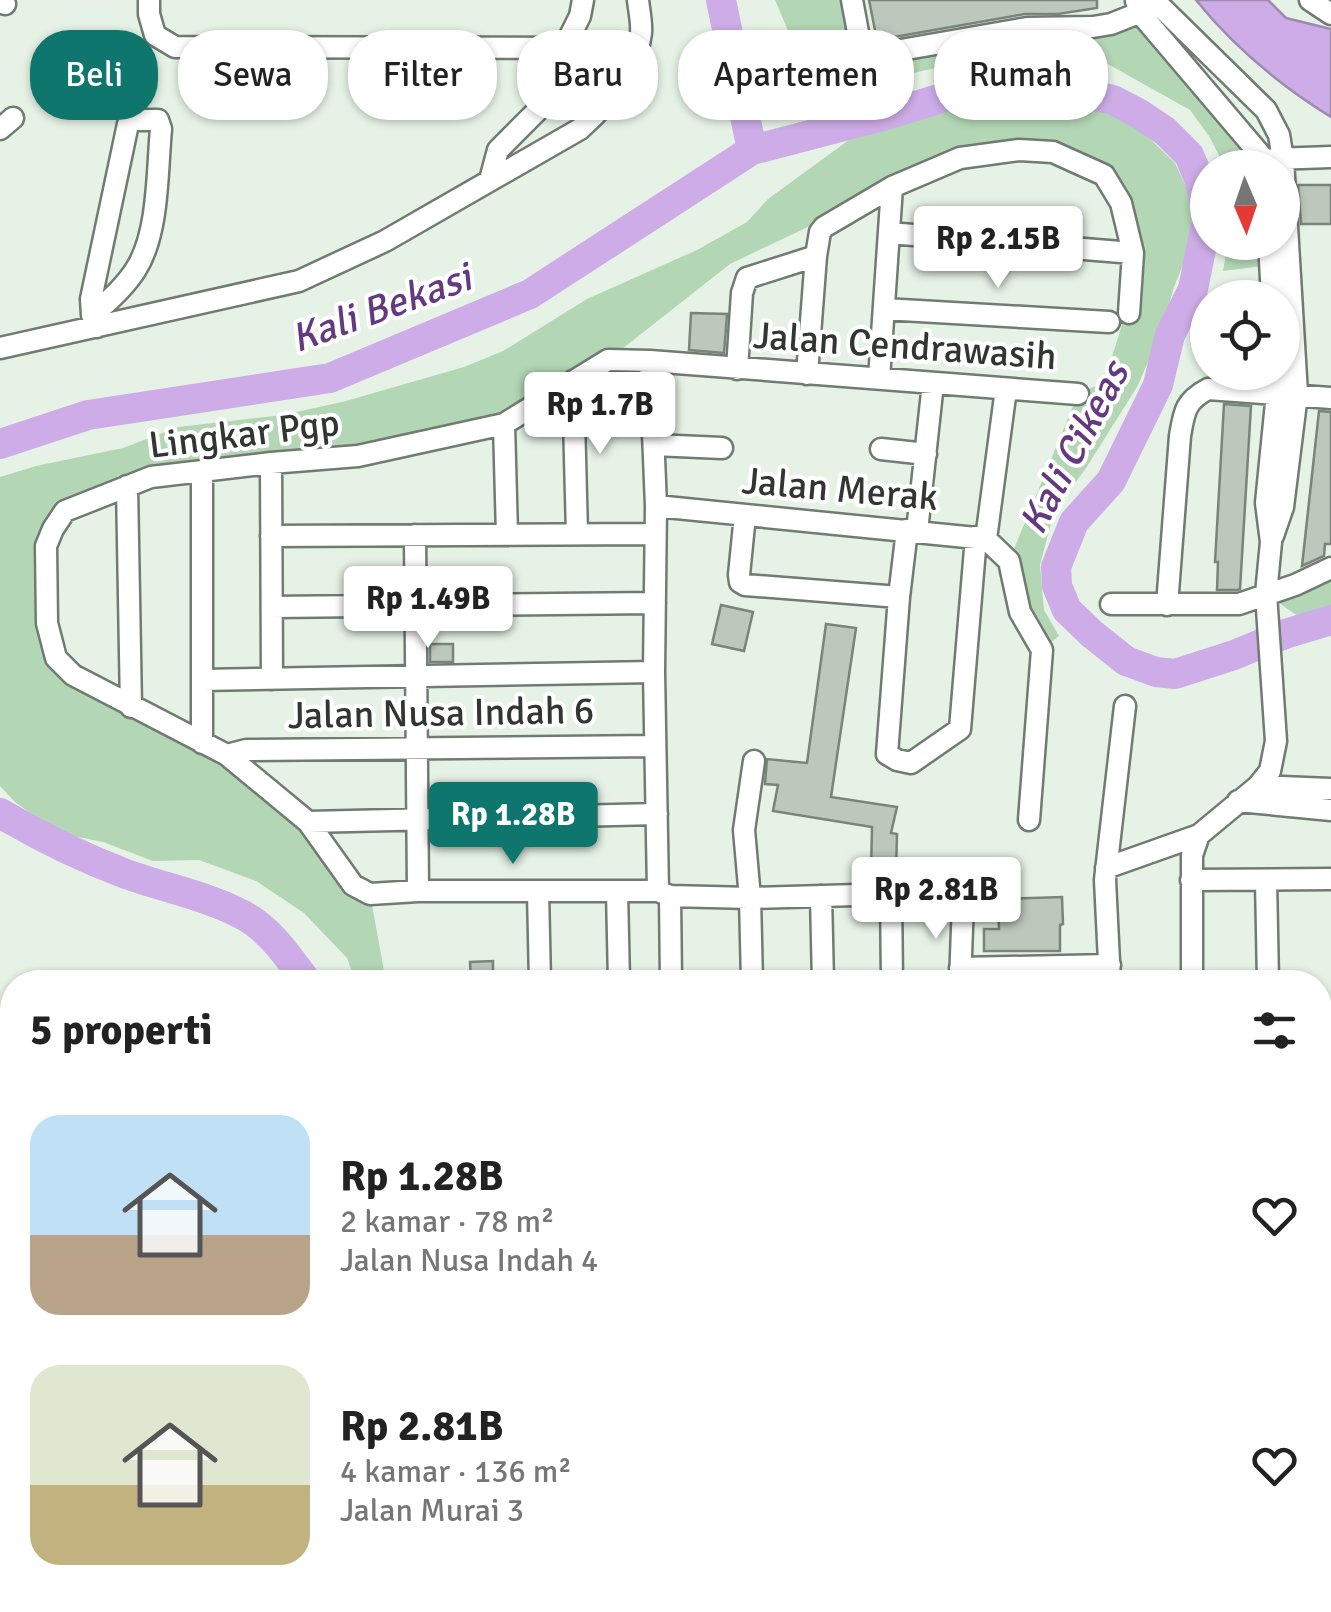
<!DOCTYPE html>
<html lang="id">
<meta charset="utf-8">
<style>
:root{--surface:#fff;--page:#f6f6f6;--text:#222;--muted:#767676;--accent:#0f766e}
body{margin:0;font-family:Signika,sans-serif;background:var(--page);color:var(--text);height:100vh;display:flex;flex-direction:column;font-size:38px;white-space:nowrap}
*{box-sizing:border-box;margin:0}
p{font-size:32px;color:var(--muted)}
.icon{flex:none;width:55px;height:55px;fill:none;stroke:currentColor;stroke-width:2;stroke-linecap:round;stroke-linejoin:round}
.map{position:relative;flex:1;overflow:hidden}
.sheet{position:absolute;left:0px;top:970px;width:1332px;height:642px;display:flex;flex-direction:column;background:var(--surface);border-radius:40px 40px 0 0;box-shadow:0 2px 8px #0004}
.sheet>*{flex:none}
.top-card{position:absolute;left:30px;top:30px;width:1272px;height:90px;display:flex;gap:20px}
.needle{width:65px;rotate:178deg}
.fabs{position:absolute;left:1190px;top:150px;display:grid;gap:20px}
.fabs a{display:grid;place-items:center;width:110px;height:110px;border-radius:50%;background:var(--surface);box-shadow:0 2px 8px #0004;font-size:50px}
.price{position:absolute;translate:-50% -85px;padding:0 22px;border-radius:10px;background:#fff;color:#222;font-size:32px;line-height:65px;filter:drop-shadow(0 2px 5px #0008)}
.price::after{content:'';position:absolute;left:50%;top:60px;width:30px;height:22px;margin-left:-15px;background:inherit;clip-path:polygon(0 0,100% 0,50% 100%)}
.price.active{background:var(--accent);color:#fff}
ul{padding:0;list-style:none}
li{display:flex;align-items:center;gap:30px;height:250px;padding:0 30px}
li span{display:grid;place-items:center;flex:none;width:280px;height:200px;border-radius:30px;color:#555}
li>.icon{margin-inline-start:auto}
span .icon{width:120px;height:120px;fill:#fffc;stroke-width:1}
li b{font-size:42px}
h2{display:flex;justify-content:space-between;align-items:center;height:120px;padding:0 30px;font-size:42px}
.chip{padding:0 35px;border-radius:40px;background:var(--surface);box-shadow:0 2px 8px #0004;font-size:35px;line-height:90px}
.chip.active{background:var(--accent);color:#fff}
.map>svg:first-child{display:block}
.green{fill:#b3d6b5}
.water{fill:#cdace7;stroke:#9e89b1;stroke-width:2.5}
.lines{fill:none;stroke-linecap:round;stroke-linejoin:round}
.river{stroke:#cdace7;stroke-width:30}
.building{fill:#bdc8bd;stroke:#79847a;stroke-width:2.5}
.minor-casing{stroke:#707b71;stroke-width:25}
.major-casing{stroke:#d2d3d2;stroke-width:32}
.path{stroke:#899189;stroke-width:2.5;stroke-dasharray:5 8;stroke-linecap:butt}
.minor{stroke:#fff;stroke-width:20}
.major{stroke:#ccb1df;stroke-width:28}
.labels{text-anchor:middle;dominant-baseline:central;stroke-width:8;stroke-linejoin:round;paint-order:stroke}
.street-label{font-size:38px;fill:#323632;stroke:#fff}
.water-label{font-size:40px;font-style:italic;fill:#63397f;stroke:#fff}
</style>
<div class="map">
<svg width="1331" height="1612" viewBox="0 0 1331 1612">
<rect width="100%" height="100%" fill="#e6f2e6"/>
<path class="green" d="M775,0h77l20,55 268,-42 125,154h-40l-16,-31 -19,-26 -84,-47 -79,-16 -192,44 -29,-1 -3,-24z
M1028,103l75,7 41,23 31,30 17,37 -1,45 -17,42 -13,46 -24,54 -51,81 -32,44 -14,53 4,45 15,26 -17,14 -33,-89 69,-167 26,-12 18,-57 7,-12 4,-60 -29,-78 -85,-25 -127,37 -162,77 -122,96 -104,64 -377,62 -74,43 3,129 171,97 143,139 16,88h-30l-9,-24 -43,-45 -48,-32 -57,-21 -46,1 -50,-19 -45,-9 -43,-31 -15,-16v-309l36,-11 87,-18 55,-21 105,-12 63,-14 118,-34 39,-16 84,-52 110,-49 50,-28 21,-23 96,-70 35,-11 34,-8z
M1228,243h41l1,22 -47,6z
M1331,568v41l-29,10 -36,-25z"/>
<path class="water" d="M1196,0h72l18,18 45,11v88c-50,-31 -98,-71 -135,-117z"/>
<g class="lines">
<path class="river" d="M721,0l31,150
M1208,215l-15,74 -23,46 -12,50 -47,96 -37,41 -18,45 1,19 10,24 25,24 34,27 30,11 19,2 59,-19 51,-21 46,-14
M0,444l88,-29 242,-37 200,-84 222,-144 138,-36 93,-29 51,-4 79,19 25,13 27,18 24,24 10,24 9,35
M0,813c42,25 81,44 126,61 39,14 81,22 117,41 28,15 46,43 64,67
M1019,1612l2,-12"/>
</g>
<path class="building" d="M869,0h228v8l-39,6h-33l-148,26z
M1298,185h33v39h-30z
M691,313l36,1 -3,39 -35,-3z
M1224,404l27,2 -11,183 -3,1h-20l1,-28h-3z
M1319,411l12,1v132h-6l-1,12 -22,10z
M721,605l32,7 -9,39 -32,-7z
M826,624l30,4 -25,169 66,10 -6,26 6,1 -1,39h-25l1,-46 -99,-16 5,-26 -13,-1 2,-25 40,4z
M430,644h23v18h-23z
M899,873l23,3 -3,23 -14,-2 -2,-9 -5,-6z
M1062,897l1,27 -3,1v26h-76v-22h15l-1,-30z
M493,961v21h-22l-1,-20z"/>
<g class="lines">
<g class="minor-casing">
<path id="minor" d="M149,0v14l6,21 20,12 389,1
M852,0l8,43 12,12 155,-27 66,-1 18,-3 48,-19
M1143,0l16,5 107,105 13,25 4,24 14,235 -14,113 -10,29
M1310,0l21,14
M1136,1l4,12 124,146 1,9
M0,2l5,2
M0,129l13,-11
M1273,159l58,-2
M490,180l8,-30 54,-54 12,-48 16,-32 3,-16
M889,233l244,20
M1269,242l3,56
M884,309l225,13
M92,315l-1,-16 37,-175 4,-4h26l3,9c-4,42 -2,104 -25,140 -11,18 -28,33 -44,46l5,12
M0,348l299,-67 86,-40 195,-112c27,-24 57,-58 61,-96 1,-10 -2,-23 -3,-33
M650,361l6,145 -2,166 4,219 12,5 1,86
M737,369l5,-76 5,-15 69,-22 4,-24 4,-5 68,-40 68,-29 59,-8 34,2 51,23 17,28 12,50 -4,60
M807,374l9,-118
M879,379l13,-192
M573,381l4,153
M504,424l3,111
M654,445l68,3
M881,449l45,5
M271,463l1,216
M202,471v272
M127,486l4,221
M656,506l330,33 23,22 11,51 22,38 -13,170
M745,515l-6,60 1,7 5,3 154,12
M907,530l-8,67 -12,157 10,6 14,3 49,-34 16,-192
M917,531l16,-148
M415,535l3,356
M271,536l384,-2
M986,539l20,-150
M1111,604h128l56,-19 36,-17
M1167,605l13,-169c4,-24 5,-35 28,-47l123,9
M272,607l383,-4
M202,680l452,-8
M227,755l19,-5 409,-4
M1258,786l73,3
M1238,801l93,9
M308,822l349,-8
M1106,868l93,-33
M1191,880l140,-1
M1266,880l2,102
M617,891l2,91
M658,891h-240l-48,3 -17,-9 -45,-63 -81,-67 -154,-80 -17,-17 -9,-35 -1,-77 7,-17 12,-18 86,-34 120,-14 87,-7 146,-32 104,-64 42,1 428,33
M538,892l2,90
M670,896l80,2 141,-4 1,88
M821,896l2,86
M960,968l150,-3
M752,982l-2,-84 -6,-68 10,-69
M960,982l3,-80
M1110,982l-5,-102 20,-174
M1192,982v-127l7,-20 59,-49 12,-15 6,-30 -10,-147 5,-52 -5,-39 11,-110 -1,-21
M1320,1109l11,1
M1320,1175h11
M1320,1252h11
M1320,1424l11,-1
M777,1600l13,12
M1109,1600l1,12
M171,1606l13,-6
M749,1612l15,-12
M1191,1612l1,-12"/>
</g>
<g class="major-casing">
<path id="major" d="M0,1509l12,3
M0,1530l12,4
M676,1600l15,12
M726,1600l16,12"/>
</g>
<path class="path" d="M325,1612l13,-12"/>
<use href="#minor" class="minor"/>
<use href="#major" class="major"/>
</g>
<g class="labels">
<g class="street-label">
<text transform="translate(905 346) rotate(4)">Jalan Cendrawasih</text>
<text transform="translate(244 434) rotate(-7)">Lingkar Pgp</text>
<text transform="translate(840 489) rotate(5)">Jalan Merak</text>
<text transform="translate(441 713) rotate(-1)">Jalan Nusa Indah 6</text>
</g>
<g class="water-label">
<text transform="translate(381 308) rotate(-20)">Kali Bekasi</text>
<text transform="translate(1074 448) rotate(-62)">Kali Cikeas</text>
</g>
</g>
</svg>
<div class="fabs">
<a><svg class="needle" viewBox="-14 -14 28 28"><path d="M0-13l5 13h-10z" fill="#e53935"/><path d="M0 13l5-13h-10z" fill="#767676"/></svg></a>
<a><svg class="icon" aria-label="locate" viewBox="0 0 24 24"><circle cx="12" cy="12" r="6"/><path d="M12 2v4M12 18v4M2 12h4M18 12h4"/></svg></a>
</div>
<b class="price" style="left:998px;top:291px">Rp 2.15B</b>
<b class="price" style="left:600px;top:457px">Rp 1.7B</b>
<b class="price" style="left:428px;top:651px">Rp 1.49B</b>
<b class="price active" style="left:513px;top:867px">Rp 1.28B</b>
<b class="price" style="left:936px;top:942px">Rp 2.81B</b>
<div class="top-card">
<a class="chip active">Beli</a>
<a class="chip">Sewa</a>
<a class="chip">Filter</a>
<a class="chip">Baru</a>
<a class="chip">Apartemen</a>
<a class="chip">Rumah</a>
</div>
<section class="sheet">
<h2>5 properti<svg class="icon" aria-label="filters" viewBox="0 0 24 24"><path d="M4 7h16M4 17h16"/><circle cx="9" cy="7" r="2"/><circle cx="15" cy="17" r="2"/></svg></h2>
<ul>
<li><span style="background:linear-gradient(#bfe0f5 60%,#b9a48a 0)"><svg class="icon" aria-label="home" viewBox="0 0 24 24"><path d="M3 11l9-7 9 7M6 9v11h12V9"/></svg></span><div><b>Rp 1.28B</b><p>2 kamar · 78 m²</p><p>Jalan Nusa Indah 4</p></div><svg class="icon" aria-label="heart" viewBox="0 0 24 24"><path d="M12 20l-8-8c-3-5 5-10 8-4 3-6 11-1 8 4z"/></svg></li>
<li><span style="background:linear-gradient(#dfe7d0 60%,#c2b280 0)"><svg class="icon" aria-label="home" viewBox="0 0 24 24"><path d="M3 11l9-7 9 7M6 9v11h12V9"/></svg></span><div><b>Rp 2.81B</b><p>4 kamar · 136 m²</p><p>Jalan Murai 3</p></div><svg class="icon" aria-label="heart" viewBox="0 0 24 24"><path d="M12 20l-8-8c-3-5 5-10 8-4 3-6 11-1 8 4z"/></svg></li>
</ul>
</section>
</div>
